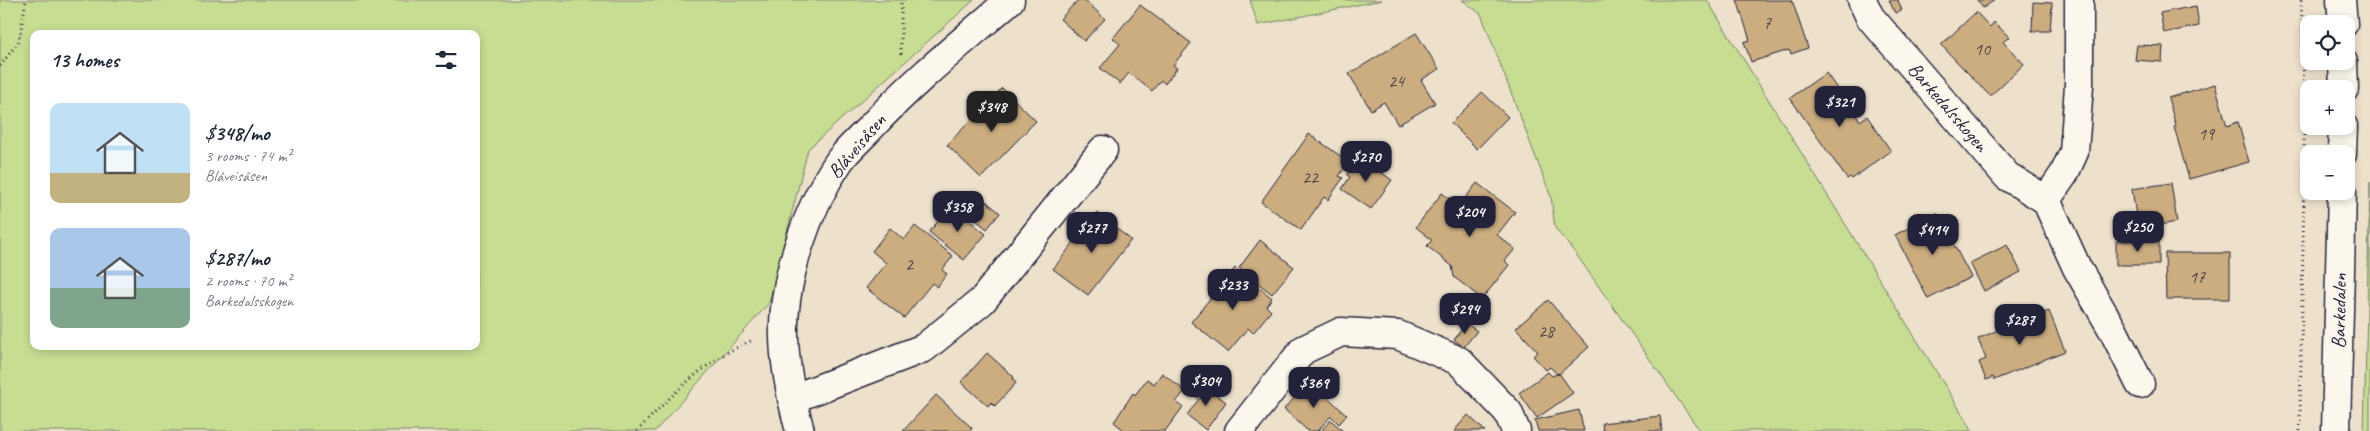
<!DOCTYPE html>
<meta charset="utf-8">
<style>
:root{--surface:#fff;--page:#f6f6f7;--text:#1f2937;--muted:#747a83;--accent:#22223b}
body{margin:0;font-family:Caveat,sans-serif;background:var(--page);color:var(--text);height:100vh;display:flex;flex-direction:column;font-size:19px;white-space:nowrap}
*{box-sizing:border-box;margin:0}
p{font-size:16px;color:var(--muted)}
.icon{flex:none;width:28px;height:28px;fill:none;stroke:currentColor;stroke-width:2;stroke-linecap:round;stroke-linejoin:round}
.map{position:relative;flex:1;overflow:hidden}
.side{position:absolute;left:30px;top:30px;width:450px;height:320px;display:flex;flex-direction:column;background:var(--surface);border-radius:10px;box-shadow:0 2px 8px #0003}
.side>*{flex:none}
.tools{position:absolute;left:2300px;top:15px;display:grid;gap:10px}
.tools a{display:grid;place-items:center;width:55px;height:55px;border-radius:10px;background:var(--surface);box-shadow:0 2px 8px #0003;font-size:25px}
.price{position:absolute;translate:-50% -42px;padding:0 11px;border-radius:10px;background:var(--accent);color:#fff;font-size:16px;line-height:32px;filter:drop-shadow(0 1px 2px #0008)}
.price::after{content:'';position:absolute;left:50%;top:30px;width:15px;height:11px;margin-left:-8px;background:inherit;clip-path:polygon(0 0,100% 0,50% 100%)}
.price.on{background:#222;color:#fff}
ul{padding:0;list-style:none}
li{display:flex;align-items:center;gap:15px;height:125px;padding:0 20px}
li span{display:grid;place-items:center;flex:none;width:140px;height:100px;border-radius:10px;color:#555}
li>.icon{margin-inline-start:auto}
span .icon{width:60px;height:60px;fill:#fffc;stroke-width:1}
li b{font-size:21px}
h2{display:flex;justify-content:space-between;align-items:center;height:60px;padding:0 20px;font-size:21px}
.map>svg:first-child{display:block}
.green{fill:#c7dd92;stroke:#748066;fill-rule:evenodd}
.building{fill:#ccad80;stroke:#22223b}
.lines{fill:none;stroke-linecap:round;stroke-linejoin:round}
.minor-casing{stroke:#22223b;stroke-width:31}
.secondary-casing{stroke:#22223b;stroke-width:31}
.path{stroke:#22223b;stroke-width:3;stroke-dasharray:1 4;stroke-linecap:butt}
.minor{stroke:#fbf7ec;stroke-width:28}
.secondary{stroke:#fbf7ec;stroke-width:28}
.labels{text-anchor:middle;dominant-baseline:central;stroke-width:4;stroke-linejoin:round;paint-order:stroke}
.number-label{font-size:18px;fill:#4c454c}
.street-label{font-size:20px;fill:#22223b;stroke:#fbf7ec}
</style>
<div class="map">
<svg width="2370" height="431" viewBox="0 0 2370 431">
<rect width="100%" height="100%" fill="#ede1cc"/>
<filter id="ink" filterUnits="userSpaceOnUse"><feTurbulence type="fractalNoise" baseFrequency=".02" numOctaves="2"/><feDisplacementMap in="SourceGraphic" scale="10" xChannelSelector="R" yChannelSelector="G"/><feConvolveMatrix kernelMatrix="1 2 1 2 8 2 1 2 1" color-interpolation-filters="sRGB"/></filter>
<g filter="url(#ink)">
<path class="green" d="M0,0h974l-166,149 -39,154 -114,128h-655zM34,34h442v312h-442z
M1250,0h132l-124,25z
M1462,0h245l266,431h-273l-124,-177 -21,-26 -4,-31 -70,-183z
M2370,182v249h-6z"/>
<path class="building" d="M1078,0h7l20,19 -21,22 -24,-22z
M1737,0h55l16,48 -17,6 -2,-4 -38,12 -7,-20 6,-2z
M1889,0h9l4,10 -7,3z
M1977,0h18l-12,8z
M2033,2l19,1 -2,28h-18z
M1140,5l51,38 -18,22 4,3 -12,16 -4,-4 -9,11 -23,-18 -9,11 -20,-16 20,-24 -7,-6z
M2196,6l3,20 -35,7 -4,-20z
M1976,12l14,15 4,-5 15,15 -6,5 21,22 -34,32 -49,-51z
M1416,33l23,36 -18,11 14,23 -37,22 -14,-23 -13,8 -22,-36z
M2137,45l26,1 -1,16 -27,-2z
M1826,73l34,48 7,-5 24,35 -39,28 -2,-2 -3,2 -57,-81z
M2215,84l12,42 11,-4 11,40 -60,17 -15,-52 2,-1 -8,-28z
M1002,88l34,33 -55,57 -34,-33z
M1482,92l26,25 -31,32 -26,-26z
M1309,134l40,28 -10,14 4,2 -15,22 -4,-3 -23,33 -40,-28z
M1359,157l33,23 -21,29 -29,-20 8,-12 -3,-2z
M1477,183l38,29 -18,23 18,14 -10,12 4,4 -27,34 -28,-22 -2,-11 -25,-20 5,-6 -16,-13 26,-34 17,13z
M2171,183l6,39 -39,7 -6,-40z
M975,192l25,21 -13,16 -25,-21z
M951,206l35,28 -22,26 -35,-28z
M1097,213l34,27 -43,55 -35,-26z
M1937,213l34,64 -43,22 -33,-64z
M915,226l38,30 -11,14 5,4 -10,13 -5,-4 -28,35 -38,-30 20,-25 -14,-12 18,-23 14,12z
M1260,240l34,27 -22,27 -33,-26z
M2116,241h43v24h-43z
M2007,245l14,27 -37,19 -14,-28z
M2165,253h65v46h-64z
M1235,268l37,30 -6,8 5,5 -18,22 -5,-5 -20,24 -37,-30z
M1548,300l41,47 -31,28 -8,-8 -4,3 -13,-14 5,-4 -22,-24z
M2049,311l16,40 -71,29 -1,-3 -7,3 -7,-18 7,-3 -8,-20 51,-23 1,2z
M1466,323l11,8 -13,16 -10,-7z
M987,353l27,24 -1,2 3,4 -21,23 -4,-4 -3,4 -27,-24z
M1548,372l4,4 7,-3 14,20 -36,25 -18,-25z
M1162,373l23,18 -9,11 7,5 -18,24h-40l-11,-9 19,-29 2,2 12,-16 7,5z
M1310,381l37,34 -8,9 -8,-8 -13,15h-10l-24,-22z
M1200,383l26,19 -20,28 -19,-15 12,-16 -7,-5z
M936,395l36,33 -2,3h-67z
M1579,410l5,21h-46l-3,-11z
M1468,415l17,16h-31z
M1660,416l2,15h-59l-1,-8z
M1331,420l12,11h-22z"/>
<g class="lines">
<g class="minor-casing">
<path id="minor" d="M1862,0l8,17 137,159 39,24 18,-26 10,-22 5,-66v-86
M2046,200l31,68 36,62 27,54
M792,399l132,-51 58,-47 121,-151
M800,431c-8,-30 -15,-62 -16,-93 -2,-58 23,-130 56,-178 9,-12 21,-22 31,-33 43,-46 92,-86 139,-127
M1239,431l64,-81 38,-18 57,3 61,26 49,51 8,19"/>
</g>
<g class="secondary-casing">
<path id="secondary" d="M2341,0l2,24
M2343,61l1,28
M2342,154l1,-28
M2336,431l6,-240"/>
</g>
<path class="path" d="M901,54v-52l2,-2
M0,66l19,-25 7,-41
M637,431c35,-36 69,-72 116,-91
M2300,431c1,-144 8,-287 1,-431"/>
<use href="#minor" class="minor"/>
<use href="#secondary" class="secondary"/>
</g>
</g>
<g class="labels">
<g class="number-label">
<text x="1767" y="23">7</text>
<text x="1982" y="49">10</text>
<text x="1396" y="81">24</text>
<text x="2206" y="134">19</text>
<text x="1310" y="177">22</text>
<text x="909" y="264">2</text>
<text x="2197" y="277">17</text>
<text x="1546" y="331">28</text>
</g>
<g class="street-label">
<text transform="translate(1948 107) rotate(49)">Barkedalsskogen</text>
<text transform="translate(857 146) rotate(-50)">Blåveisåsen</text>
<text transform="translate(2339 311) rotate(-89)">Barkedalen</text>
</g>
</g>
</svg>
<div class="tools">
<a><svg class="icon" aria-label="locate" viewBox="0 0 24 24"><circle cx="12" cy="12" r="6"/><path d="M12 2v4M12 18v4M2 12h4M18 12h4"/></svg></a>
<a>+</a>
<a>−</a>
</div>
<b class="price" style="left:1840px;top:128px">$321</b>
<b class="price on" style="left:992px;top:133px">$348</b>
<b class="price" style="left:1366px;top:183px">$270</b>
<b class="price" style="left:958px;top:233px">$358</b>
<b class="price" style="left:1470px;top:238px">$204</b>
<b class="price" style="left:2138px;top:253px">$250</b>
<b class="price" style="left:1092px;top:254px">$277</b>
<b class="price" style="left:1933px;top:256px">$414</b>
<b class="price" style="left:1233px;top:311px">$233</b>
<b class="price" style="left:1465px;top:335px">$294</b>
<b class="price" style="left:2020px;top:346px">$287</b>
<b class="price" style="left:1206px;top:407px">$304</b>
<b class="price" style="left:1314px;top:409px">$369</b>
<section class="side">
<h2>13 homes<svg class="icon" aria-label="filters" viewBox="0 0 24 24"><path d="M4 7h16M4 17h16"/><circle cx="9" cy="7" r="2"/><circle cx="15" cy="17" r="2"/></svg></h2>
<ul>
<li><span style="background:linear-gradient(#bfe0f5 70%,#c2b280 0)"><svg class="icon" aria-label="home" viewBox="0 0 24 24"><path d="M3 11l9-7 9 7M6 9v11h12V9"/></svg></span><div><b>$348/mo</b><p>3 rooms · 74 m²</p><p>Blåveisåsen</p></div></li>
<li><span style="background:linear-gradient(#a9c7e8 60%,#7fa58c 0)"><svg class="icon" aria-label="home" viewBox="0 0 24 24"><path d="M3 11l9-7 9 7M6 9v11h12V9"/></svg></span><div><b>$287/mo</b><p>2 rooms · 70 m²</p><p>Barkedalsskogen</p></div></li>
</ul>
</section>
</div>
